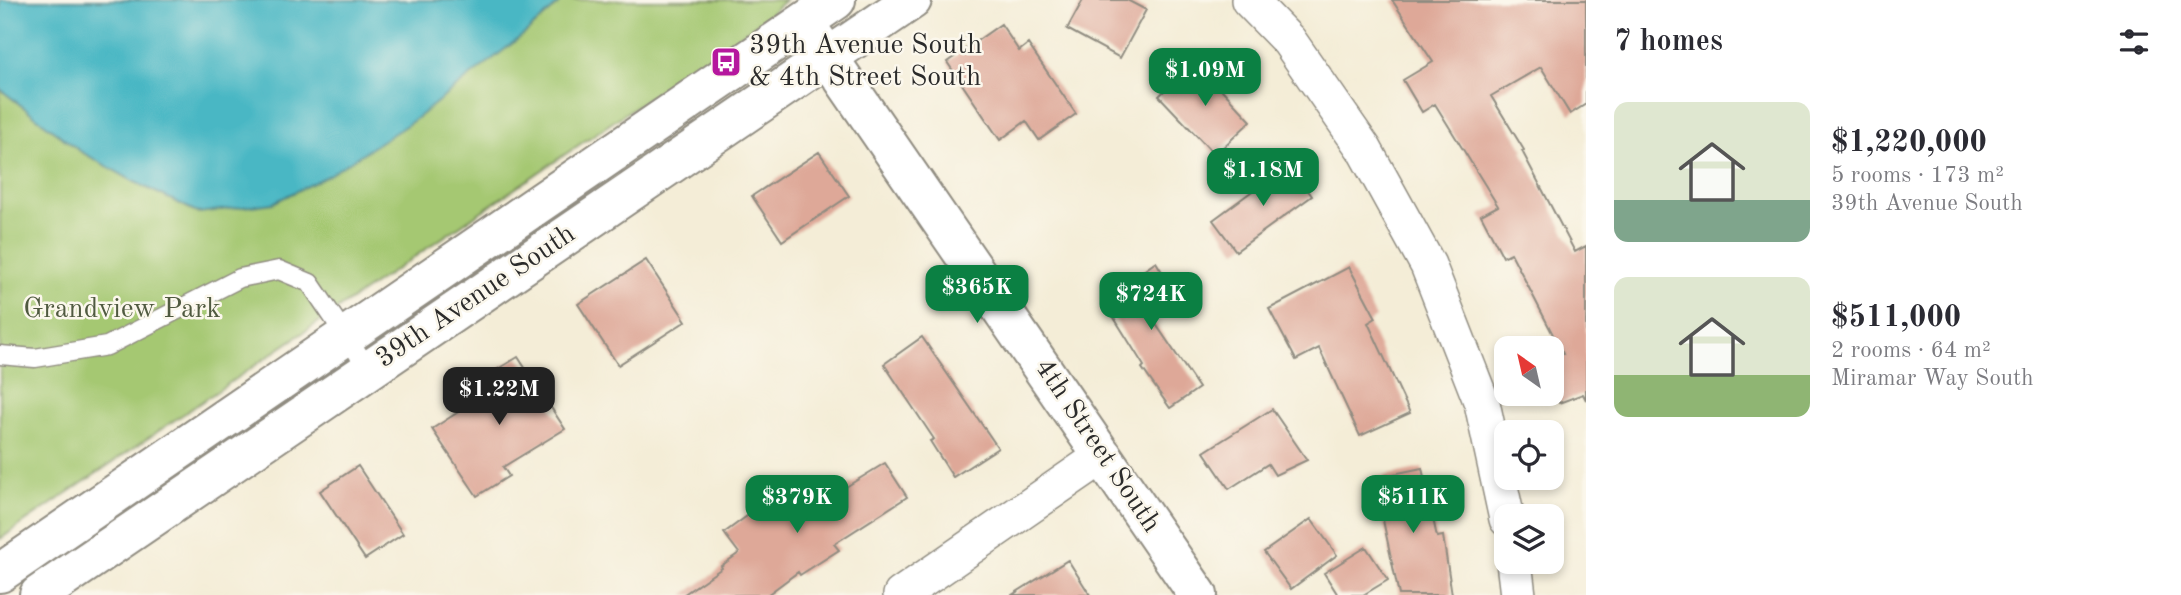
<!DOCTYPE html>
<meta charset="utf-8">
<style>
:root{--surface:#fff;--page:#f2f2f3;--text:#2b2b33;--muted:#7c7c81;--accent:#0b8043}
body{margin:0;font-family:"Old Standard TT",serif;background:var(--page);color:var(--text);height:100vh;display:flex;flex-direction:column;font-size:26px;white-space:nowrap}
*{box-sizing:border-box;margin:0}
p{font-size:23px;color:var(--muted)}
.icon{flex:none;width:38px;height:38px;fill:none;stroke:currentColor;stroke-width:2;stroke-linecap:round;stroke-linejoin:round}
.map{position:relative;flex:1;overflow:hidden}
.drawer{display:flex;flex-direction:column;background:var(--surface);width:595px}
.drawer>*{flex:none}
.needle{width:46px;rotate:326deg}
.buttons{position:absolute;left:1494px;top:336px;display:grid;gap:14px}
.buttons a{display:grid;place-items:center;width:70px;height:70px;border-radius:14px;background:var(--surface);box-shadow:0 4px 10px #0003;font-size:35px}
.price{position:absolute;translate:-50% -60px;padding:0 16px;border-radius:14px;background:var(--accent);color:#fff;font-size:23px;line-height:46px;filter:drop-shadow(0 2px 4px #0008)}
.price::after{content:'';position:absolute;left:50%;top:42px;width:21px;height:16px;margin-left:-10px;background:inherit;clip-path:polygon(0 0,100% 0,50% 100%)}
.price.current{background:#222;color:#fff}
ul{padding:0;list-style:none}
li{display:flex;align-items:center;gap:21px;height:175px;padding:0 28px}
li span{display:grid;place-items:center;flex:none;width:196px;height:140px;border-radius:14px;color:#555}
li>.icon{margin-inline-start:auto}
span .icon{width:84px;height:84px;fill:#fffc;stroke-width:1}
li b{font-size:30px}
h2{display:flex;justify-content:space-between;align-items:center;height:84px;padding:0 28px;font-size:30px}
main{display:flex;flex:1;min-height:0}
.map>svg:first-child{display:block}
.green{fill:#a5c872;stroke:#687a4e;stroke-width:2}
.water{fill:#4ab7c4;stroke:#3a7178;stroke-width:2}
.building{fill:#dea898}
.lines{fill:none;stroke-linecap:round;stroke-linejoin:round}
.service-casing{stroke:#908c81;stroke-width:21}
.minor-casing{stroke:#908c81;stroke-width:38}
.tertiary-casing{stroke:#908c81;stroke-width:42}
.service{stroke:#fff;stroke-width:18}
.minor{stroke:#fff;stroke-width:35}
.tertiary{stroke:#fff;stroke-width:38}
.labels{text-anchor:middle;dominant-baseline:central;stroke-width:5;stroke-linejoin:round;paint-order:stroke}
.poi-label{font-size:28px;fill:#2b2b2b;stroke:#fbf7ec;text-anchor:start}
.street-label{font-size:28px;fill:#2b2b2b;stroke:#fbf7ec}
.park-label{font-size:28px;fill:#505a40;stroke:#fbf7ec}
</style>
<main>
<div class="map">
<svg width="1586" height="595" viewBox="0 0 1586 595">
<rect width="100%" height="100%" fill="#fbf7ec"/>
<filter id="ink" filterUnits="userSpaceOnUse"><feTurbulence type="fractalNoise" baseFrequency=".0143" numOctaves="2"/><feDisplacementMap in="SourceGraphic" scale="14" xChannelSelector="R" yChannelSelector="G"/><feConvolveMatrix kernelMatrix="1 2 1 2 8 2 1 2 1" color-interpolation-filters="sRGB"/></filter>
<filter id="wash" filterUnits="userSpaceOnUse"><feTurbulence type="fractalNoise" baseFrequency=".00686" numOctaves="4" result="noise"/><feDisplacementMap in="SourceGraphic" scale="28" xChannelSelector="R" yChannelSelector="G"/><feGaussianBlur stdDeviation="1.57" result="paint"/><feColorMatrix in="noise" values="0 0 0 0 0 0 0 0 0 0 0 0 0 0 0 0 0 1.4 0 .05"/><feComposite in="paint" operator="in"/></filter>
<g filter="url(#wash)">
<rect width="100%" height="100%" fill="#f4edd7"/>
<path class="green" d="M563,0h222l-18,17 -767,522v-450l80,62 55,31 64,31 328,-181z"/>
<path class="water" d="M0,0h563l-36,32 -114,89 -84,54 -56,28 -74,10 -64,-31 -55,-31 -80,-62z"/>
<g id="blocks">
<path class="building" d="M1083,0h44l19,10 -26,48 -53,-29z
M1392,0h194v104l-16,10 -29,-47 -50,29 33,54 -2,1 53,101 11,-6v154l-3,-6 -24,9 -7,-19v-26l11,-4 -52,-101 -8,4 -22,-42 17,-9 -63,-102 -13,8 -19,-32 30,-18z
M1001,24l18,27 9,-7 48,70 -37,26 -13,-19 -26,19 -53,-78z
M1195,61l56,60 -36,34 -56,-59z
M819,152l30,44 -67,45 -30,-45z
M1289,164l23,32 -76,55 -23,-31z
M646,260l40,61 -68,44 -40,-61z
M1156,262l23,38 -28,17 48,71 -29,20 -28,-40 2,-2 -41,-66z
M1349,267l27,51 -8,5 42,90 -50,23 -41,-88 -23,12 -27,-51z
M922,337l76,111 -45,29 -23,-36 4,-2 -50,-75z
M518,357l47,72 -62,38 6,9 -32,20 -45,-67 59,-38 -8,-13z
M1272,409l35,51 -32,15 -7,-11 -39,25 -25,-37z
M885,463l22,34 -73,47 5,6 -39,25 -2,-3 -31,23h-84l39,-27 -1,-2 18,-13 -15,-20 68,-50 18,26z
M358,466l45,68 -38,25 -45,-68z
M1422,468l15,69 6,-1 9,59h-53l-25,-117z
M1311,519l26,36 -46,34 -27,-37z
M1366,547l22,33 -25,15h-25l-14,-22z
M1068,560l22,35h-78z"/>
</g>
</g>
<g filter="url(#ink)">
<use href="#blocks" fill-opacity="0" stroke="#908c81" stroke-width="2"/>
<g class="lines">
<g class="service-casing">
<path id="service" d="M0,355l35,3 72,-12 133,-68 39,-8 31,13 59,87"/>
</g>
<g class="minor-casing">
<path id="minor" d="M1249,0l40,41 75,108 64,116 54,138 25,116
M1514,562l4,33
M901,595l203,-140"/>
</g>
<g class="tertiary-casing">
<path id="tertiary" d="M815,38l383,557
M0,573l836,-573
M39,595l873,-595"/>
</g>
<use href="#service" class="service"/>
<use href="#minor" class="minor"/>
<use href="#tertiary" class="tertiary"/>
</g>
</g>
<defs>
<g id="bus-square" transform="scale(1.575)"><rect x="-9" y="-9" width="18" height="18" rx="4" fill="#b5179e" stroke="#fbf7ec"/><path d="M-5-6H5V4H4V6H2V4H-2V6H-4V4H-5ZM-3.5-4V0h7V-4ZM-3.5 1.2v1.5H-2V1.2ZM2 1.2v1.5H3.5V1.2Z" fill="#fff"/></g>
</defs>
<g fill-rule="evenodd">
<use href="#bus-square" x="726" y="62"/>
</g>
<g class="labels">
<g class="poi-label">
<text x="749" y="46">39th Avenue South<tspan x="749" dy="32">&amp; 4th Street South</tspan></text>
</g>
<g class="street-label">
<text transform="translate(476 297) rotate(-34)">39th Avenue South</text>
<text transform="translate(1097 446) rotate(56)">4th Street South</text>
</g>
<g class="park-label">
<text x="122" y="310">Grandview Park</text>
</g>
</g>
</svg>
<div class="buttons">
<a><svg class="needle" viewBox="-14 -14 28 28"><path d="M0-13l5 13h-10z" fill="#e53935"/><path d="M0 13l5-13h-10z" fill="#7c7c81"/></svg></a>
<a><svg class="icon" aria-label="locate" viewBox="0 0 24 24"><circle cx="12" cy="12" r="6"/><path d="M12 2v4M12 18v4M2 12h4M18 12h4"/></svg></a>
<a><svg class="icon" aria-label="layers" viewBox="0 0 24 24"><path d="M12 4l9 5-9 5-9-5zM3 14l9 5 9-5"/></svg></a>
</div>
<b class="price" style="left:1205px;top:108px">$1.09M</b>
<b class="price" style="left:1263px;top:208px">$1.18M</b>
<b class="price" style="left:977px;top:325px">$365K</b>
<b class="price" style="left:1151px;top:332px">$724K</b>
<b class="price current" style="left:499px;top:427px">$1.22M</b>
<b class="price" style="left:797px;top:535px">$379K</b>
<b class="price" style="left:1413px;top:535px">$511K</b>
</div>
<section class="drawer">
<h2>7 homes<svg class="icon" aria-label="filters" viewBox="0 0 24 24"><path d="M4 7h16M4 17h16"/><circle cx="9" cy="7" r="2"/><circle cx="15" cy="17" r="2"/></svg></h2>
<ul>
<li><span style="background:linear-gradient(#dfe7d0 70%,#7fa58c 0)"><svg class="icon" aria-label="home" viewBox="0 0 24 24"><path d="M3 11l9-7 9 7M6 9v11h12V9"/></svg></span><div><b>$1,220,000</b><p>5 rooms · 173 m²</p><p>39th Avenue South</p></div></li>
<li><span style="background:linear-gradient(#dfe7d0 70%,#8fb573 0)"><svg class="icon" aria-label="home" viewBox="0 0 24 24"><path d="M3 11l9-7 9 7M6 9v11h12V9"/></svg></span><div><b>$511,000</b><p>2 rooms · 64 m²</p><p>Miramar Way South</p></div></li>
</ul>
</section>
</main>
